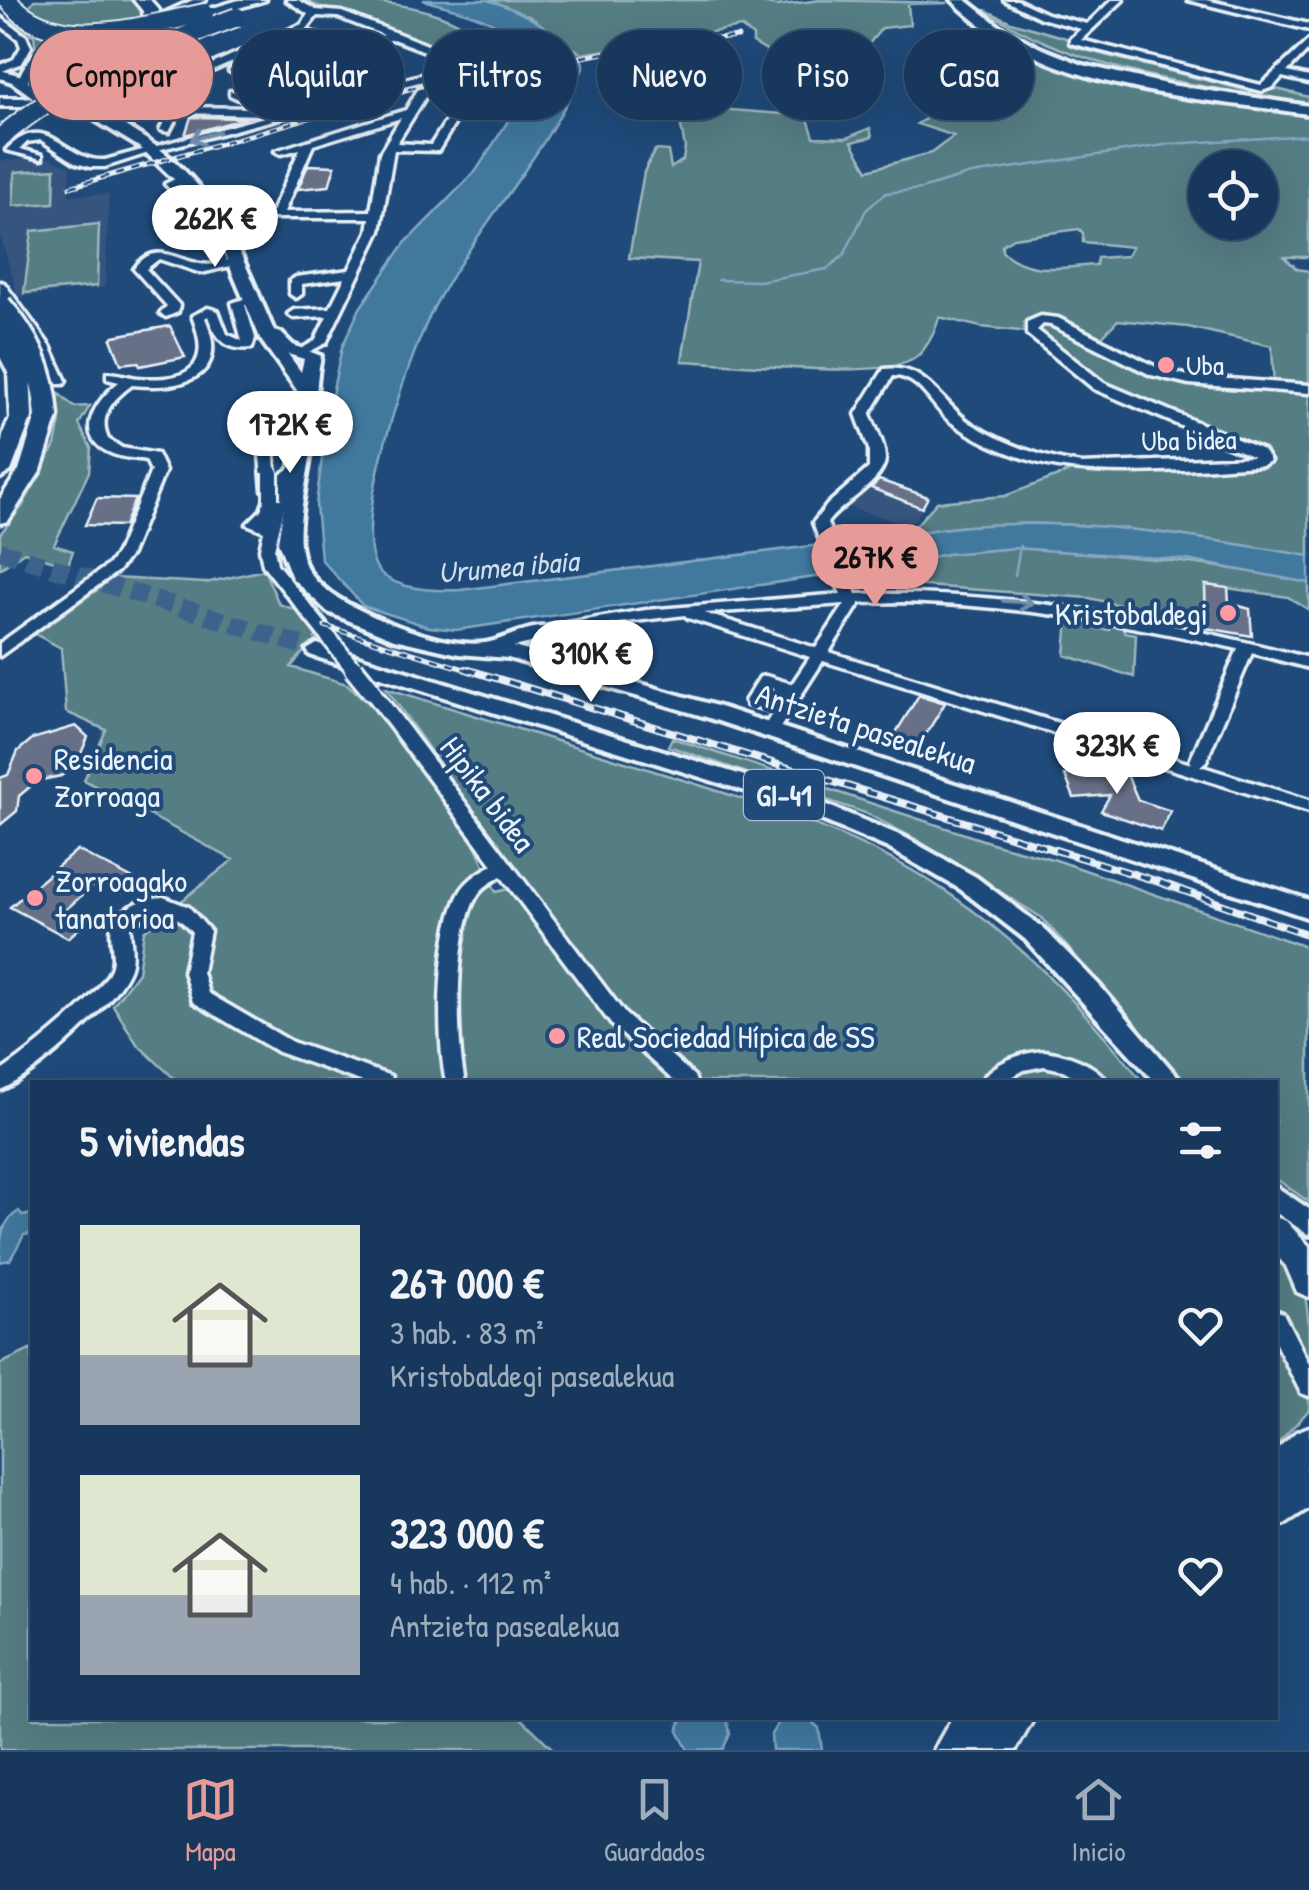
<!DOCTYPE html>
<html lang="es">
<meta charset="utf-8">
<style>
:root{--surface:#17385c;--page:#244365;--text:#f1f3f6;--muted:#9eacbb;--line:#365272;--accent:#e69b98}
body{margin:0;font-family:"Patrick Hand",sans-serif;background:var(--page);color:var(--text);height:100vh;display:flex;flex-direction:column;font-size:38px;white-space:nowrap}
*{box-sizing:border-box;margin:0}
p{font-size:32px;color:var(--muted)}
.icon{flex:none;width:55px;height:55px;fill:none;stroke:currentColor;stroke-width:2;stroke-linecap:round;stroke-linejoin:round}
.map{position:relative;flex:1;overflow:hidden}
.drawer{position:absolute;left:30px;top:1080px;width:1248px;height:640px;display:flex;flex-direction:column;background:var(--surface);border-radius:0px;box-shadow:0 10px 40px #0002,0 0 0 2px var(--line)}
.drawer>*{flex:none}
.guide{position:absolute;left:30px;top:30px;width:1250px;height:90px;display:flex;gap:20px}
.fabs{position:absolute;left:1188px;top:150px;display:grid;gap:20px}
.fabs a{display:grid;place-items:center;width:90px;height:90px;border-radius:50%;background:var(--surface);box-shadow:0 10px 40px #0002,0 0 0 2px var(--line);font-size:50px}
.price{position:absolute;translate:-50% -85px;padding:0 22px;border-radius:35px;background:#fff;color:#222;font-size:32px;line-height:65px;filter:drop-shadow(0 2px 5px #0008)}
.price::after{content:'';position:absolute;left:50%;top:60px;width:30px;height:22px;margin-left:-15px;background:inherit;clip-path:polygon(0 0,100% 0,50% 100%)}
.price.active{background:var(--accent);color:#111}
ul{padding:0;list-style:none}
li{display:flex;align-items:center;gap:30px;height:250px;padding:0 50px}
li span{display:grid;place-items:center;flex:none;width:280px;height:200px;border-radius:0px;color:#555}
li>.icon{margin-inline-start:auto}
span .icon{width:120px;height:120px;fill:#fffc;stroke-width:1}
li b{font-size:42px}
h2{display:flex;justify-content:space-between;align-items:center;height:120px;padding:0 50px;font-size:42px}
.tag{padding:0 35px;border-radius:45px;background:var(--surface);box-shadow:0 10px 40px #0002,0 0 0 2px var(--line);font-size:35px;line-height:90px}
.tag.active{background:var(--accent);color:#111}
.dock{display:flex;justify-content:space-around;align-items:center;height:140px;border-top:2px solid var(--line);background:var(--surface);font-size:28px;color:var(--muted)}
.dock a{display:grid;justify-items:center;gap:5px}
.dock .active{color:var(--accent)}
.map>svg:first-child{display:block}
.built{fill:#35557e}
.green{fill:#557d84;stroke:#9eb7be;stroke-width:2.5;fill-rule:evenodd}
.water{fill:#41789e;stroke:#84a8c2;stroke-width:2.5}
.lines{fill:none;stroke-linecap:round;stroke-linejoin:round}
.stream{stroke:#84a8c2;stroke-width:2.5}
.building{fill:#677087;stroke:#e8f1f8;stroke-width:2.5}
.major-tunnel{stroke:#3d638d;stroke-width:18;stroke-dasharray:18 9;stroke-linecap:butt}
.minor-casing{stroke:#e8f1f8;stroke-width:7}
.major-casing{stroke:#e8f1f8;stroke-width:8}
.highway-casing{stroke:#e8f1f8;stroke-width:7}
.minor{fill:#1f4a7a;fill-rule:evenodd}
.major{fill:#1f4a7a;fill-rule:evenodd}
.highway{fill:#1f4a7a;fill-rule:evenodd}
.rail-far1-casing{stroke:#e8f1f8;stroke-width:5}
.rail-casing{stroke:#e8f1f8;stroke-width:8}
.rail-far1{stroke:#1f4a7a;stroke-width:2.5;stroke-dasharray:8;stroke-linecap:butt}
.rail{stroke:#1f4a7a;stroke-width:4;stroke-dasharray:11;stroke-linecap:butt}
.minor-bridge-far1-casing{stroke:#e8f1f8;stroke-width:20;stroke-linecap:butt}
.minor-bridge-casing{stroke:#e8f1f8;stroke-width:25;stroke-linecap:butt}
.highway-bridge-far1-casing{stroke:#e8f1f8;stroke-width:22;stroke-linecap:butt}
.highway-bridge-casing{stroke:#e8f1f8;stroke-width:29;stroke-linecap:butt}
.minor-bridge-far1{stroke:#1f4a7a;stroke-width:14}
.minor-bridge{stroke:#1f4a7a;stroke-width:18}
.highway-bridge-far1{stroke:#1f4a7a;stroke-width:18}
.highway-bridge{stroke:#1f4a7a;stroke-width:22}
.oneway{stroke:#6f8dac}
.poi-dot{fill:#ff9aa2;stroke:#1f4a7a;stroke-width:4}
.labels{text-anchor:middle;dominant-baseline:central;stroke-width:8;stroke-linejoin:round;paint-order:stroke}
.far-poi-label{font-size:28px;fill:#e8f1f8;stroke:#1f4a7a;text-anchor:start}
.far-street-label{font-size:28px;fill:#e8f1f8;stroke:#1f4a7a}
.far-water-label{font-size:30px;font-style:italic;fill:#cfdfea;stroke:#1f4a7a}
.shield{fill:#1f4a7a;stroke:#acbfd2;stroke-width:2.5}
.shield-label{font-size:30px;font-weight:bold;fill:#e8f1f8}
.poi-label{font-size:32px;fill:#e8f1f8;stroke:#1f4a7a;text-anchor:start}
.street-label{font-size:32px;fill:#e8f1f8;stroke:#1f4a7a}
</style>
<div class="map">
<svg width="1309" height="1750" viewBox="0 0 1309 1750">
<rect width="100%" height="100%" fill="#1f4a7a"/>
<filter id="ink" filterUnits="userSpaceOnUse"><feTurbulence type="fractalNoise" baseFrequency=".01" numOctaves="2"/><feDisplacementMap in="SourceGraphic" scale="20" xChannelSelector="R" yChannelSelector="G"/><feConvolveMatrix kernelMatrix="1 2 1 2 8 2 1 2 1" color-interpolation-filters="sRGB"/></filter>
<g filter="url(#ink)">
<path class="built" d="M50,158l20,8 -1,29 40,-1 -4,93 -87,10 -18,-63v-73z
M870,477l6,2 -7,9 53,21 -12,17 -62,-19 11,-11 -7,-3z"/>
<path class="green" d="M34,0h102l10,14 -4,6 -106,30 -2,-14 -21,-14 -4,-10 20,-5z
M301,0c74,0 152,0 202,58l-52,-5z
M489,0h258l29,6 44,-6 128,3 -40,1 2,21 -28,3 -29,35 -20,13 -21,2 -59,-35v-7l-12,-9 -159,27 -51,-37z
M985,10l26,12 55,16 6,9 177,44 28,-2 32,8v6c-113,-18 -226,-29 -324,-93z
M986,47l23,2 66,25 5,-4 229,43v144h-25l13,12 12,2v285c-132,-22 -268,-47 -401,-22l29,-32 68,-6 66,-25 185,-4 13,-5 -168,-78 -62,-51 -58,-6 -42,-10c-3,14 -15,38 -29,44 -37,18 -179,2 -228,0l16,-99 -69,-4 15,-86 11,-22 13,1 3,17 12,-8 2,-12 -5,-27 -22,-9 -25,-4v-6l174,14 7,21 33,1 23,-10 2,9 -20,5 16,28 63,-17 23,-17 -37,-12 44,-27 48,-22 -39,-3 -9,-14 30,-2zM1205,168h55v54h-55zM1079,229l4,4v9l49,5 -5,9 -30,2 -1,7c-34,2 -68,11 -94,-14v-6l11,-7zM1118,320l70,7 84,19 2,43c-74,1 -115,-9 -179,-45z
M55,169l-1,34 -41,3 2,-34z
M99,224l-2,62 -73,7 8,-62z
M58,393l16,14 16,-1 -11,18 12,24 -2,24 -35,73 19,6 -5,14 -44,-13 -24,17v-35l22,-27 33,-62 5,-24z
M1014,548c100,6 197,14 295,35v27l-21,-13 -82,-12v40l-117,-27 -177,-13 -2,-6 -34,5 -21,-13 92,-17z
M264,570l15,34 20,7 18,25 -26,31 56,17 29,26 100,137 20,45 29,-7 -139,-197c89,28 179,55 268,83 103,32 211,63 300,126 75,52 132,115 189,185h-965l-41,-38 -24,-39 25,-33 6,-41 89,-71 -149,-80 22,-50 -40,-18 -5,-64 -26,-14 79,-56 91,5z
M1068,618l20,4 2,6 19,2 1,-6 14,2v6l12,2 -2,43 -69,-22z
M672,738l323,106 61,16 253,88v254l-34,-24v-96h-89l-144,-164 -126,-79 -51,-26 -197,-67z
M1275,1241c34,47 34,61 34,119l-18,13 18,27v10l-34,36z
M32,1349v369h489l33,32h-554v-386z"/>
<path class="water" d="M423,0c20,0 45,0 64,0 27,6 89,40 97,66 -34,84 -101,153 -145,232 -25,42 -95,237 -59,274 17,18 57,19 80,18l448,-56c133,-25 269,0 401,22v27l-122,-23 -173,-12 -67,6 -92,17 -399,59 -27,-3 -66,-21 -42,-47 -5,-54 11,-87 15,-71 18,-39 45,-65 71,-72 62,-97c-11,-50 -73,-62 -115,-74z
M19,1211l4,5 8,-2 1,20 -8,1 -14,25 -10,2c0,-21 0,-40 19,-51z
M682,1718h45l3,16 -7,15 -35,1 -10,-19z
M807,1718l12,10 3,22h-50l-1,-16 10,-15z"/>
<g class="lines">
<path class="stream" d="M718,280l42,1 67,-12 17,-14 22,-45 20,-17 35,-4 50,-15 200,-30 138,-9
M1015,575l5,-29"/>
</g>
<path class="building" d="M191,117l55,1 -61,17z
M308,165l27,1 -6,20 -31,3z
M170,326l15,31 -45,9 -2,-4 -17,2 -10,-25 3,-3z
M879,480l49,17 -6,11 -51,-20z
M97,498l38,1 -11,27 -39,-1z
M1205,585l23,3 1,15 21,6 2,27 -46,-8z
M919,695l26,8 -29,48 -26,-9z
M76,726l12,11 -11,26 -16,13 -24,5 -18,15 -2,15 -17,14v-47l8,-3 10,-24 14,-12z
M1106,767l2,5 17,-2 13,30 33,11 -10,20 -60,-20 9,-16 -36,3 -9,-23z
M77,850l58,30 -14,13 -23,-12 -35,31 22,11 -17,15 -58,-31z"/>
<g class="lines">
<path class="major-tunnel" d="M0,551l317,99"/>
<g class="minor-casing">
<path id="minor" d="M193,0h13l-59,27 -9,-2z
M286,0h12l18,10 26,2 106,41 -9,22 -42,68 34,2 15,-24 9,2 -17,28 -44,-1 -14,81 -54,112 -23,12 -6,-4 18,-10 12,-25 -33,2 -6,-4 6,-4 36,-2 15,-30 -43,6v10l-6,4 -6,-4v-13l6,-4 53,-7 19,-39 2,-13h-112v-4l14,-2 28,-63 -19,5 -6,-3 131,-41 17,-29 -265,69 -53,17h-15l-14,-4 -35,-23 -14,2 -7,7 22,6v4l-36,-9c42,-43 58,13 99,10l167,-45 -93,-2 -10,19 -9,-2 10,-20 5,-3 83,1 -28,-13v-4c19,0 33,17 50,19l1,3 52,-14 -17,-18 1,-5 -83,-2 -5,-3 5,-3 86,2 23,-19 -46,-17 -179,78 -9,-2 193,-86 6,-10zM317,16l21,1 46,18 -33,12 -45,-17zM393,39l45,17 -10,17 -44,12 -18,-13 -35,-2 21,-15 31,9v-4l-23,-9zM328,76l32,1 14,11 -32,8 -16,-16zM401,118l-21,35 -9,58 -87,1 29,-67z
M1004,0h13l30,14 40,10 25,-24h11l-42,40 180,45 48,-45v9l-22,23 22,5v6l-27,-6 -9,10 -11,4 -192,-48v-4l11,-10 -40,-11z
M1188,0h18l103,24v6z
M0,17l26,19 5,11 -9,16 -22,9v-7l14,-6 7,-12 -3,-8 -18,-14z
M100,36l4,1v4c-43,7 -59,1 -78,45l-9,-2c13,-42 44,-45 83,-48z
M181,176l10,2 -12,7 21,21 27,55 10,-2 6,4 -42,10 -42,-14 -13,10 33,36 -1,7 -12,5 -6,-4 7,-7 -33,-37c25,-35 49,1 82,-5l-27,-56 -24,-24z
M0,282l4,1 46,63 16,35 -2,3h-10l-11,-23 -15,9 -6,-4 17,-14 -39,-57z
M252,296l6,4 -2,3 -11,2 10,33 -3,10c-26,3 -36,-9 -44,-32l-3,2c26,60 -23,72 -73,67 -18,13 -35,31 -24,54l14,9 35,6 8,17 -34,83 -13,17 -118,85v-13l108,-78 9,-12 34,-82 -5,-11c-11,-2 -23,-2 -33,-6 -42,-16 -18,-53 6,-72l-12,-3v-6c11,0 21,4 31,5 51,4 75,-11 54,-62l16,-8 10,3 9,23 15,7 -10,-38z
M1041,316l17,2 102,51 29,7 120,9v8l-120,-9 -38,-9 -100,-50 -8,-1 -6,6 67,53 159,67 7,11 -7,4c-72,3 -170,17 -237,-6 -26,-8 -53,-21 -75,-37 -20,-15 -30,-46 -58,-46l-23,38c5,13 15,30 15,45 -1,23 -45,45 -58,64l29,71c155,-4 304,25 453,64v10l-57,-15 -46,108 -6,5 109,34v12l-486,-151 -47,73h-12l-2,-4 12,-19 -27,-6 -2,-4 15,-24 6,-1 26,8 18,-27 -122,-39 -3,-3 -67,8 -64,13 -10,1 -8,-5 8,-5 102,-17 195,-16 -28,-71 15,-19 41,-36v-19l-13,-35 28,-45c43,-6 57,35 88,55 33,20 70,34 109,40l173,-7 -160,-68 -67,-55v-12zM904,602c114,4 223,21 334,47l-48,112 1,3 -362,-112 31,-49zM845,604l-29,44 -112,-35zM770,687l5,2 -7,11 -5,-2z
M273,423l16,2 2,3 -2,3 -17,3 4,48 3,-6 20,-14 7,4 -15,14 -17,69 3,15 57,70 3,4 -3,4h-10l-61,-77 -3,-16 4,-18 -17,-7 14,-14 5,-14 7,-1 -10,-5 -5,-58z
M371,685l6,1 248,328 69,62 2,6h-21l-64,-58 -110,-148c-8,5 -19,11 -24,20 -23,36 -21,145 -12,186h-19c-10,-44 -9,-154 16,-193 8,-11 19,-18 31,-24l-128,-171 -2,-4 2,-4z
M163,897l26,10 21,24 -8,41 6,21 84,49 99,34 2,6h-30l-85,-30 -85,-50 -9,-30 8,-40c-20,-24 -39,-26 -62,-5 0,13 4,27 0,40 -10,33 -97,111 -130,123v-18c27,-18 103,-77 112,-106 4,-15 -6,-34 3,-46 11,-15 31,-22 48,-23z
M1044,1051c23,3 50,12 64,31h-24l-21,-12 -19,-4 -20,4 -21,12h-23c14,-20 40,-29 64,-31z
M1275,1310l8,3 26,51v32l-8,-3 -26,-51z"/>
</g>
<g class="major-casing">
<path id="major" d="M952,0h14l33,26 41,22 43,17 87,20 139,21v8c-119,-17 -267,-23 -357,-114z
M0,70l22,6 18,15 75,19 -7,4 -61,-13 -6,5h-41v-8h34l-22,-16 -12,-4z
M95,114c15,-1 28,11 41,19 80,48 103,117 138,198l7,2 12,12 28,11c-7,31 -4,60 -9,91 -17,102 -34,131 75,175 27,11 68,25 98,21 29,-4 59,-32 85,-2l1,9 -8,11 157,46 589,193v18l-603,-201 -198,-59 -49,-4 -65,-15 -66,-27 -36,-34 -14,-36 21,-125 -2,-27 -36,-50 -47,-111 -14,-25 -59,-56 -46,-28zM288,354l16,5 -3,13zM543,640l7,4 1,6 -10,5 -27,-8z
M317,644l473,146 114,47 72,40 66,50 57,58 83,97h-27l-130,-143 -65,-50 -72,-41 -114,-48 -464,-145 -3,-5z
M1275,1186l34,23v26l-34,-23z"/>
</g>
<g class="highway-casing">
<path id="highway" d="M134,0h16l9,10 -3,12h-12l-1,-11z
M239,0h27l-62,18 -8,-5z
M21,410l11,6 -21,55 -11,7c0,-21 0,-61 21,-68z
M47,410l11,6 -17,54 -33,51 -8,2v-24l19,-29 17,-54z
M1275,1217l11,4 23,25v51l-12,-5 -11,-26 -11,-12z
M1309,1427v40l-4,3 4,-1v39l-34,22v-79l21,-19z
M952,1718h82l-18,32h-82z"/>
</g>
<use href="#minor" class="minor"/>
<use href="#major" class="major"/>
<use href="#highway" class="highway"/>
<g class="rail-far1-casing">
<path id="rail-far1" d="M70,187l346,-100 233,-42 89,-8
M325,626l149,46"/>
</g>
<g class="rail-casing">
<path id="rail" d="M466,669l687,211 156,55"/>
</g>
<use href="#rail-far1" class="rail-far1"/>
<use href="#rail" class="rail"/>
<g class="minor-bridge-far1-casing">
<path id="minor-bridge-far1" d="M271,473v26
M329,638l27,34"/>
</g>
<g class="minor-bridge-casing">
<path id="minor-bridge" d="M354,669l17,21"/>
</g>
<g class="highway-bridge-far1-casing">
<path id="highway-bridge-far1" d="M8,0c44,56 137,25 196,13
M0,138c69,-60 152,-90 237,-121"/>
</g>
<g class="highway-bridge-casing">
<path id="highway-bridge" d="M0,306c29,33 44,66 47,110
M0,332l19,38 2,46"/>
</g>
<use href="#minor-bridge-far1" class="minor-bridge-far1"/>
<use href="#minor-bridge" class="minor-bridge"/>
<use href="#highway-bridge-far1" class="highway-bridge-far1"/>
<use href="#highway-bridge" class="highway-bridge"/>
</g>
<defs><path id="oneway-shaft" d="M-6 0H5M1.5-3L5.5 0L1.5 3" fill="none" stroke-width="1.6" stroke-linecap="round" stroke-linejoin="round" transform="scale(2.5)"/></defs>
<g class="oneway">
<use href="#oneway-shaft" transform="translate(205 136) rotate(164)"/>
<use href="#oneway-shaft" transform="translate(1018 602) rotate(5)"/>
</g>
</g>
<g class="poi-dot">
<circle cx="1166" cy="365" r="10"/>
<circle cx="1228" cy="613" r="10"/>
<circle cx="34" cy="776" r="10"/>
<circle cx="35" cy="898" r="10"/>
<circle cx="557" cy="1036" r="10"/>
</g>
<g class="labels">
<g class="far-poi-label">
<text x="1186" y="365">Uba</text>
</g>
<g class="far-street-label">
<text transform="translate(1189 440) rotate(-1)">Uba bidea</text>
</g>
<g class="far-water-label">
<text transform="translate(508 566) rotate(-5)">Urumea ibaia</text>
</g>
<rect class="shield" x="744" y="770" width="80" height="50" rx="8"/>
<g class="shield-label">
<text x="784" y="795">GI-41</text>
</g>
<g class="poi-label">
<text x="1208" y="613" text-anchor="end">Kristobaldegi</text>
<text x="54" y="758">Residencia<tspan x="54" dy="37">Zorroaga</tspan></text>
<text x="55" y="880">Zorroagako<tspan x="55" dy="37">tanatorioa</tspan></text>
<text x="577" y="1036">Real Sociedad Hípica de SS</text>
</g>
<g class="street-label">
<text transform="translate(866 728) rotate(18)">Antzieta pasealekua</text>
<text transform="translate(488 794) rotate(53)">Hipika bidea</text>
</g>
</g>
</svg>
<div class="fabs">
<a><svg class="icon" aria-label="locate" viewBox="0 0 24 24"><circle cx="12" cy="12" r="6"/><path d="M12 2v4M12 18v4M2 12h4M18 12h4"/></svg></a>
</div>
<b class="price" style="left:215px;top:270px">262K €</b>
<b class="price" style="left:290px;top:476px">172K €</b>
<b class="price active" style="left:875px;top:609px">267K €</b>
<b class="price" style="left:591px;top:705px">310K €</b>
<b class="price" style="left:1117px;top:797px">323K €</b>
<div class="guide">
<a class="tag active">Comprar</a>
<a class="tag">Alquilar</a>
<a class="tag">Filtros</a>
<a class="tag">Nuevo</a>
<a class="tag">Piso</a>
<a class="tag">Casa</a>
</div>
<section class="drawer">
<h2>5 viviendas<svg class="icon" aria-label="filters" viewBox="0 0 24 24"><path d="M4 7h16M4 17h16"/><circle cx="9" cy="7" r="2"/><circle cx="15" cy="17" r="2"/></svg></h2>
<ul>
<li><span style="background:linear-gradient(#dfe7d0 65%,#9aa5b1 0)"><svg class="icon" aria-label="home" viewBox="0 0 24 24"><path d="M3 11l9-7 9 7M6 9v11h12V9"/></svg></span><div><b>267 000 €</b><p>3 hab. · 83 m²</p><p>Kristobaldegi pasealekua</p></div><svg class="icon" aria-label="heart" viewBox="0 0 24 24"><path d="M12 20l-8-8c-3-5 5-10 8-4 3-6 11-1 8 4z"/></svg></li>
<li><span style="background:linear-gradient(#dfe7d0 60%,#9aa5b1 0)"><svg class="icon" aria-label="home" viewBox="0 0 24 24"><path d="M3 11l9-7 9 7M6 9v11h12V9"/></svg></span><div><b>323 000 €</b><p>4 hab. · 112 m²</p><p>Antzieta pasealekua</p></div><svg class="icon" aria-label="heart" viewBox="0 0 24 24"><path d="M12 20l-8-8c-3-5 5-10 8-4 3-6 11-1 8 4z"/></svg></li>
</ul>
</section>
</div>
<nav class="dock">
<a class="active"><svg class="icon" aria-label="map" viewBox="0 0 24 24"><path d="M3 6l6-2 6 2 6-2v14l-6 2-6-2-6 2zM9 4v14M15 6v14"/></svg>Mapa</a>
<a><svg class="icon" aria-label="saved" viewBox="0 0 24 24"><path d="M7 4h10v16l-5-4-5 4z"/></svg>Guardados</a>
<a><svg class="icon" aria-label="home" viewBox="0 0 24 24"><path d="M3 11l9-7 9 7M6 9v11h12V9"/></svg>Inicio</a>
</nav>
